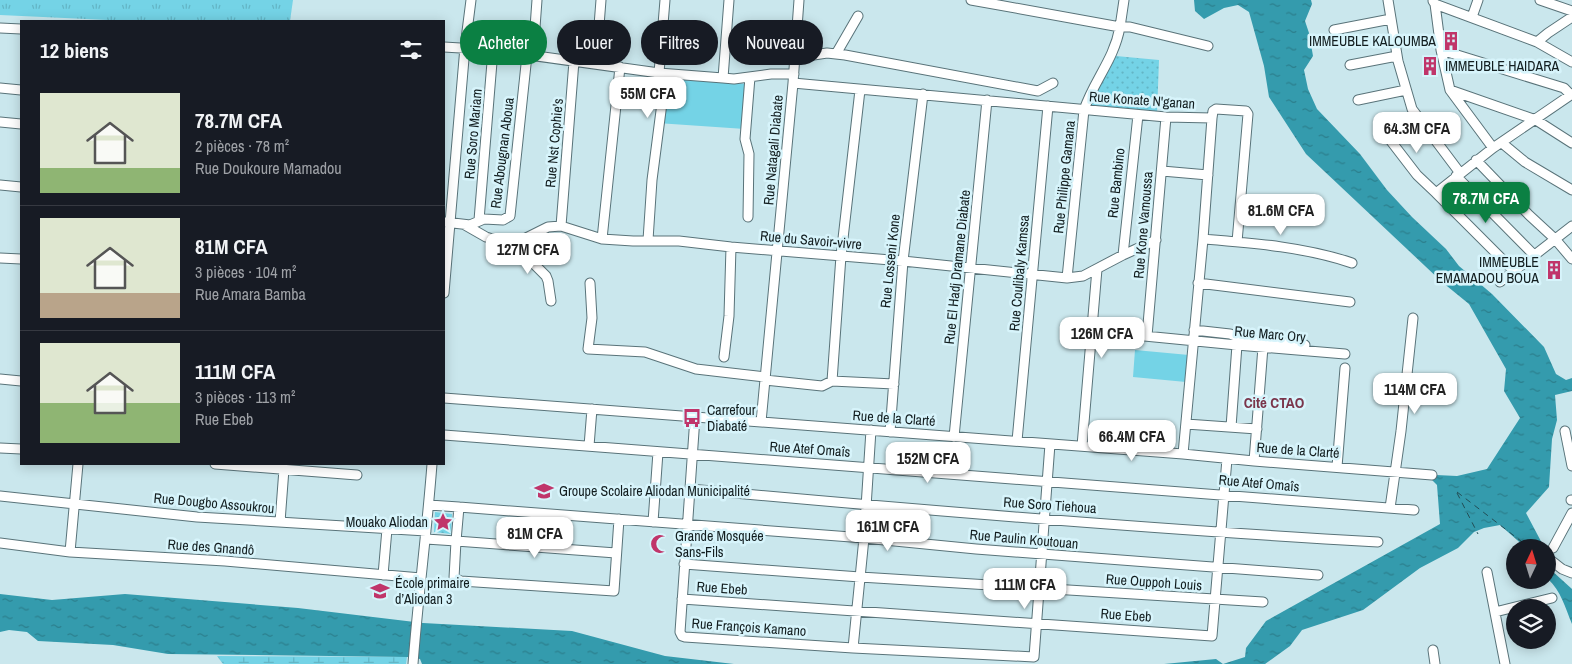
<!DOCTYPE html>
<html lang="fr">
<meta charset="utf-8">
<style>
:root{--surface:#171b24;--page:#20242c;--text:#f1f3f6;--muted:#9ea1a6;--line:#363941;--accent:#0b8043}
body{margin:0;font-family:"Archivo Narrow",sans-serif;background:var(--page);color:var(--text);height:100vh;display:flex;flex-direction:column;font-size:19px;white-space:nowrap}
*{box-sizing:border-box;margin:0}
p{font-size:16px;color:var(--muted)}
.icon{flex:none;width:28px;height:28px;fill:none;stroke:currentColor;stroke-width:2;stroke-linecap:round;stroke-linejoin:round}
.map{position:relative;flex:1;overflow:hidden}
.drawer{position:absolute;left:20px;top:20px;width:425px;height:445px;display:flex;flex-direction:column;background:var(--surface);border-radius:0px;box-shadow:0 2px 12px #0003}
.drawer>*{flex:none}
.banner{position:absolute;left:460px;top:20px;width:475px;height:45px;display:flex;gap:10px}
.needle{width:32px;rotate:4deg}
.fabs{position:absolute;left:1506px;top:539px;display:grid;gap:10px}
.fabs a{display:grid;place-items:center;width:50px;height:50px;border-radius:50%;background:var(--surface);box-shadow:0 2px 12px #0003;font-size:25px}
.price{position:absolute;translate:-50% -42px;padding:0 11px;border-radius:10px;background:#fff;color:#222;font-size:16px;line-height:32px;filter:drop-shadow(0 1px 2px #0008)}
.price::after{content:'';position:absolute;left:50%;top:30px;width:15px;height:11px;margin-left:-8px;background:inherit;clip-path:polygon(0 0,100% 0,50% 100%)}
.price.active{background:var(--accent);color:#fff}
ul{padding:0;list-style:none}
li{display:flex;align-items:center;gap:15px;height:125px;padding:0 20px}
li+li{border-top:1px solid var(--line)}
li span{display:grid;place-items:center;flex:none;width:140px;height:100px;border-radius:0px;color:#555}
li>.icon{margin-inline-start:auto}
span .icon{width:60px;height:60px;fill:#fffc;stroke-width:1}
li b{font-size:21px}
h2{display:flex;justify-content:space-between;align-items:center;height:60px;padding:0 20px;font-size:21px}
.pill{padding:0 18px;border-radius:22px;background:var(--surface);box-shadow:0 2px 12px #0003;font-size:18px;line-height:45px}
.pill.active{background:var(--accent);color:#fff}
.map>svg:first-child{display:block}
.grass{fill:url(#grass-tufts)}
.wetland{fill:url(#wetland-marsh)}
.park{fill:url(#park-dots)}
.pitch{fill:#74d3e6}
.water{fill:url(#water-ripples)}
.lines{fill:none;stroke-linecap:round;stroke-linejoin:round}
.ferry{stroke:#224e56;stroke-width:1;stroke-dasharray:6 5;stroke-linecap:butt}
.minor-casing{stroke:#597379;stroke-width:11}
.minor{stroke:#fff;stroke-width:9}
.labels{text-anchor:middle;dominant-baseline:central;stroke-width:5;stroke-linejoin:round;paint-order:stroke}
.poi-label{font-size:14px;fill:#121d1f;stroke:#d7f4fb;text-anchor:start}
.street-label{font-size:14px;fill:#121d1f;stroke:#d7f4fb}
.neighbourhood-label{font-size:15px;font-weight:bold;fill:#7a354b;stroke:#d7f4fb}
</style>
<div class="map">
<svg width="1572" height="664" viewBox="0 0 1572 664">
<defs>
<pattern id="grass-tufts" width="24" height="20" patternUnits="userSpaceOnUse" patternTransform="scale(1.25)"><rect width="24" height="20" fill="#74d3e6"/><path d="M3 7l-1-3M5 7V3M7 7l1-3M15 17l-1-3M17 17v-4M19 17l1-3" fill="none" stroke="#63b5c5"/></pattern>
<pattern id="wetland-marsh" width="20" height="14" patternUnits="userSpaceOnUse" patternTransform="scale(1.25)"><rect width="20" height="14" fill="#74d3e6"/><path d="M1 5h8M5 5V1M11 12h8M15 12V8" fill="none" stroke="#63b5c5"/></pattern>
<pattern id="park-dots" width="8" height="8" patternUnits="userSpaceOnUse" patternTransform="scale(1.25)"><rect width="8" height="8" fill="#74d3e6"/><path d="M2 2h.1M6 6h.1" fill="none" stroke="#63b5c5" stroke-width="1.8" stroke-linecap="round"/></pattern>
<pattern id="water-ripples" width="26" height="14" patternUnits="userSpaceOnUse" patternTransform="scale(1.25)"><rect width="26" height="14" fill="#349bad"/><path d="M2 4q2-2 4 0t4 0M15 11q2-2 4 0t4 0" fill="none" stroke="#2b7e8c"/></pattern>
</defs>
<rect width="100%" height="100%" fill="#cae7ed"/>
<path class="grass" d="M0,0h293l-3,21h-161l-129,-6z"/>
<path class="wetland" d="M217,656l190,1 -1,7h-183z"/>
<path class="park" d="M1116,56l43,4 -2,54 -69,-7z
M435,512l17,2 -1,20 -17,-2z"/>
<path class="pitch" d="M660,78l88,6 -3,45 -88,-6z
M1135,350l54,5 -3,27 -53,-5z"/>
<path class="water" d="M1194,0h117l1,4 -7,17 4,12 4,23 -9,14 4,19 9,20 43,45 27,36 25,27 34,32 13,17 33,28 52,53 12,27 10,6 6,-2v13l-17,4 2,25 -5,19 -3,48 -23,26 18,34h-19l-25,-22 -16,3 -10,4 -16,16 -38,20 -57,42 -61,20 -12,16 -25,18h-101l52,-5 7,5 22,-7 1,-9 20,-27 174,-97 -3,-39 -8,-8 7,-2 21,1 30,-7 33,-51 -16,-27 2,-22 -37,-65 -27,-22 -136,-128 -37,-57 -5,-31 -15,-54 -11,-7 -14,3 -20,11 -9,-8z
M1548,557l3,13 21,19v35c-7,-17 -11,-33 -24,-45z
M0,594l52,6 73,-6 173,14 125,15 149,8 93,25 69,8h-312l-2,-5 -13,-2 -239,-3 -55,-9 -75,-4 -11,-9 -18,-2 -9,2z"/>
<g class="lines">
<path class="ferry" d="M1457,492l73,56
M1457,493l21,41"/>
<g class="minor-casing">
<path id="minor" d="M971,0l149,27c-6,33 -26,53 -36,83l-17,168
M1124,0l-4,27h10l78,19
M1388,0l10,61 14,48 48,64
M1540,0l32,11
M1433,1l2,3 102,38 35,20
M1435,4l6,46 9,40 43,58
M1472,17l6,-17
M0,28l21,1
M1334,30l57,-11
M1537,42l11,-9 24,-16
M444,47l49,3 166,23 64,5 11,1 37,-5h23
M1441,50l123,38 7,7
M836,54l22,-38
M533,55l4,-55
M794,58l33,-5 18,2 193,36 15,-8
M596,64l5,-64
M1350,65l47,-9
M723,78l6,-78
M793,83l373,34 46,1 -9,121 -20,215
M0,88l21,2
M1450,90l86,30 36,23
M1358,100l48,-10
M1212,118l1,-7 3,-2 30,2 2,3 -11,128
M1418,118l-31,18 30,39 19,18
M0,122l21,2
M1502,143l23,19 47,28
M1476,160l53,55 26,24 17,20
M1162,171l46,4
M1456,176l78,79
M0,185l21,2
M748,217l1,-63 -4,-15 5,-62
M479,220l14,-170
M445,222l25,3 14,-6 19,1 7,-4 17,-161
M465,225l21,12 22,7h6l34,-17 13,-1 41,13 31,2h46l52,6 172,14 164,17 16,-2 40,-21 33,-15
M561,226l13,-165
M602,239l18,-172
M1203,239c49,4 103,8 149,24
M648,240l4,-60 10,-77 -3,-30 6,-73
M514,244l32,32 2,5 3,20
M1123,255l15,-140
M0,258l21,1
M1515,272l-79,-79 57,-45 79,-54
M1500,282l72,-56
M590,283l2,35 -4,31 57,3 51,17 69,8
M1198,283l152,19
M444,293l21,-246 6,-47
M1194,330l36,4 13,5 62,6
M1093,331l144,14 108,9
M1147,336l19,-219
M724,357l5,-41 2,-69
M0,379l21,2
M765,380l57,6 10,-5 62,3
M832,381l9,-125 19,-166
M444,398l739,56 71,7 178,14
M695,417l-15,215 2,4 3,1 168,11 181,9 16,-213
M761,422l32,-339 6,-83
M1186,424l71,5
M1231,427l6,-82
M1565,431l7,35
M890,432l13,-171 20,-167
M444,435l970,75
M954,437l33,-337
M1017,441l31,-335
M589,446l3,-37
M1082,446l15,-177
M0,448l21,1
M1254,461l9,-114
M215,464l142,11
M1337,467l8,-99
M690,489c229,21 458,40 688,53
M0,496l197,21 229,14
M1571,500h1
M459,507l405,31 112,11 342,26
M1390,508l11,-77 12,-113
M280,522l4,-53
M653,522l5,-70
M426,539l30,2 3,-34 -30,-2
M0,543l70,9 155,9 196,17
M1553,548l19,-35
M70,552l8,-88
M616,553l-160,-12 -2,37 7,3 153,10 5,-72
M1548,558l14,11 10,4
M684,564l176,13 403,25
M1487,572l18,92
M383,575l4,-46
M682,599l530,37 15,-177
M1495,612l57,-14
M853,648l11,-110 7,-108
M1433,650l2,14
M413,664c5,-67 14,-133 19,-200"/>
</g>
<use href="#minor" class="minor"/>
</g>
<defs>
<g id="building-bare" transform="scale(1.5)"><path d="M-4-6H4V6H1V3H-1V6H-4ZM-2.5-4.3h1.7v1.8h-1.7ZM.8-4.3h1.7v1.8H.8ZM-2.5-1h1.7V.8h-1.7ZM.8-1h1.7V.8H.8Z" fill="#c0356a" stroke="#d7f4fb" stroke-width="2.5" paint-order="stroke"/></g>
<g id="bus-bare" transform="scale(1.5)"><path d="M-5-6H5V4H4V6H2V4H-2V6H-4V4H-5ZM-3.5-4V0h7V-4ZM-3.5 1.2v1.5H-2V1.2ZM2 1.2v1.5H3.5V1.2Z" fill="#c0356a" stroke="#d7f4fb" stroke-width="2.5" paint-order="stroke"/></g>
<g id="school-bare" transform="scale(1.5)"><path d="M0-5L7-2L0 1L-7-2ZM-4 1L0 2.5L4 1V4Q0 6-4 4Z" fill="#c0356a" stroke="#d7f4fb" stroke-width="2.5" paint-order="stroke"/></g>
<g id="sight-bare" transform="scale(1.5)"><path d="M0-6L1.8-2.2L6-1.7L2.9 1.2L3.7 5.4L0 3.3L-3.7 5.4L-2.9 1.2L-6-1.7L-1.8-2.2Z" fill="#c0356a" stroke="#d7f4fb" stroke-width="2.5" paint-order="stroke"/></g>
<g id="mosque-bare" transform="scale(1.5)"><path d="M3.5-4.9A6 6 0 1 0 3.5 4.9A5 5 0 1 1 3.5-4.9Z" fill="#c0356a" stroke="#d7f4fb" stroke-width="2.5" paint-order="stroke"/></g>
</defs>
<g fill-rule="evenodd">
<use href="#building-bare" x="1451" y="41"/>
<use href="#building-bare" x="1430" y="66"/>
<use href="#building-bare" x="1554" y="270"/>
<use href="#bus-bare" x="692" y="418"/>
<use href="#school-bare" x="544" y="491"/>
<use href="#sight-bare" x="443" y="522"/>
<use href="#mosque-bare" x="660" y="544"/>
<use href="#school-bare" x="380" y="591"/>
</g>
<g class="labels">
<g class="poi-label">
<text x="1436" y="41" text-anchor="end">IMMEUBLE KALOUMBA</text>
<text x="1445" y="66">IMMEUBLE HAIDARA</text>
<text x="1539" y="262" text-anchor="end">IMMEUBLE<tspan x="1539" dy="16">EMAMADOU BOUA</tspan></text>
<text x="707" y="410">Carrefour<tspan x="707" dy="16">Diabaté</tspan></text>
<text x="559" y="491">Groupe Scolaire Aliodan Municipalité</text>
<text x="428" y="522" text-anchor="end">Mouako Aliodan</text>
<text x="675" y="536">Grande Mosquée<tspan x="675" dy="16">Sans-Fils</tspan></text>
<text x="395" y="583">École primaire<tspan x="395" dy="16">d’Aliodan 3</tspan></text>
</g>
<g class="street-label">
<text transform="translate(1142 100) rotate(4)">Rue Konate N'ganan</text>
<text transform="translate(473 134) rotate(-85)">Rue Soro Mariam</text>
<text transform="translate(554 143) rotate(-85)">Rue Nst Cophie's</text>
<text transform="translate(773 150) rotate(-85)">Rue Natagali Diabate</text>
<text transform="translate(502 153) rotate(-83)">Rue Abougnan Aboua</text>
<text transform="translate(1064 177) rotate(-84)">Rue Philippe Gamana</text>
<text transform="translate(1116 183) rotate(-84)">Rue Bambino</text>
<text transform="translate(1143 225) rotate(-85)">Rue Kone Vamoussa</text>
<text transform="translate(811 240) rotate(5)">Rue du Savoir-vivre</text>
<text transform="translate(890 261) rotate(-84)">Rue Losseni Kone</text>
<text transform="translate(957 267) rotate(-84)">Rue El Hadj Dramane Diabate</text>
<text transform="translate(1019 273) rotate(-85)">Rue Coulibaly Kamssa</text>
<text transform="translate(1270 334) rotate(5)">Rue Marc Ory</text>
<text transform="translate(894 418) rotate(4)">Rue de la Clarté</text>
<text transform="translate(810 449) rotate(4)">Rue Atef Omaîs</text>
<text transform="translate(1298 450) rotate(4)">Rue de la Clarté</text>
<text transform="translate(1259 483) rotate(5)">Rue Atef Omaîs</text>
<text transform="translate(214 503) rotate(5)">Rue Dougbo Assoukrou</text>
<text transform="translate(1050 505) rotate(4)">Rue Soro Tiehoua</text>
<text transform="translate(1024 539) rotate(5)">Rue Paulin Koutouan</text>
<text transform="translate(211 547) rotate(4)">Rue des Gnandô</text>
<text transform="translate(1154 582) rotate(4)">Rue Ouppoh Louis</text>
<text transform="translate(722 588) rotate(4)">Rue Ebeb</text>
<text transform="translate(1126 615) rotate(4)">Rue Ebeb</text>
<text transform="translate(749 627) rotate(4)">Rue François Kamano</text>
</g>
<g class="neighbourhood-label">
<text x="1274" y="402">Cité CTAO</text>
</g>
</g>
</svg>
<div class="fabs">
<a><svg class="needle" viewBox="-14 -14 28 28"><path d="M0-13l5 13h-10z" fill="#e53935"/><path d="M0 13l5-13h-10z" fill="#9ea1a6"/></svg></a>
<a><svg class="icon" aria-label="layers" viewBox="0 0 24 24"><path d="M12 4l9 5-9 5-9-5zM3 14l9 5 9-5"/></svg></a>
</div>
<b class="price" style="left:648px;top:119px">55M CFA</b>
<b class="price" style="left:1417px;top:154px">64.3M CFA</b>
<b class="price active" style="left:1486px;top:224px">78.7M CFA</b>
<b class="price" style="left:1281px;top:236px">81.6M CFA</b>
<b class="price" style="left:528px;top:275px">127M CFA</b>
<b class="price" style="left:1102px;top:359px">126M CFA</b>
<b class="price" style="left:1415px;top:415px">114M CFA</b>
<b class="price" style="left:1132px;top:462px">66.4M CFA</b>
<b class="price" style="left:928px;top:484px">152M CFA</b>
<b class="price" style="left:888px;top:552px">161M CFA</b>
<b class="price" style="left:535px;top:559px">81M CFA</b>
<b class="price" style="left:1025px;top:610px">111M CFA</b>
<div class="banner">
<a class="pill active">Acheter</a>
<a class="pill">Louer</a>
<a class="pill">Filtres</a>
<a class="pill">Nouveau</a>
</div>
<section class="drawer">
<h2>12 biens<svg class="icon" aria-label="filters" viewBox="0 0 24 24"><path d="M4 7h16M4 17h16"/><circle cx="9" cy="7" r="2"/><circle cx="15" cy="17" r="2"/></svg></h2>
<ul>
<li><span style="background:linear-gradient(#dfe7d0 75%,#8fb573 0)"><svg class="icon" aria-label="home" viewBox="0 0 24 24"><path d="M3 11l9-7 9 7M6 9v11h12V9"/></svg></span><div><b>78.7M CFA</b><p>2 pièces · 78 m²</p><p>Rue Doukoure Mamadou</p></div></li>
<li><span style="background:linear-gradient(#dfe7d0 75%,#b9a48a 0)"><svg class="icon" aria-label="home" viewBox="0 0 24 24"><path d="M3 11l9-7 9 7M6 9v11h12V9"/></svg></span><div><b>81M CFA</b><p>3 pièces · 104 m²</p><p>Rue Amara Bamba</p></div></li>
<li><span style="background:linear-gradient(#dfe7d0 60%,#8fb573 0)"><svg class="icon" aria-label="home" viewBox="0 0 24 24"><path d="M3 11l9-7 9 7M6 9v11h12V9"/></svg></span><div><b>111M CFA</b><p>3 pièces · 113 m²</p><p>Rue Ebeb</p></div></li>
</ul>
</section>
</div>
